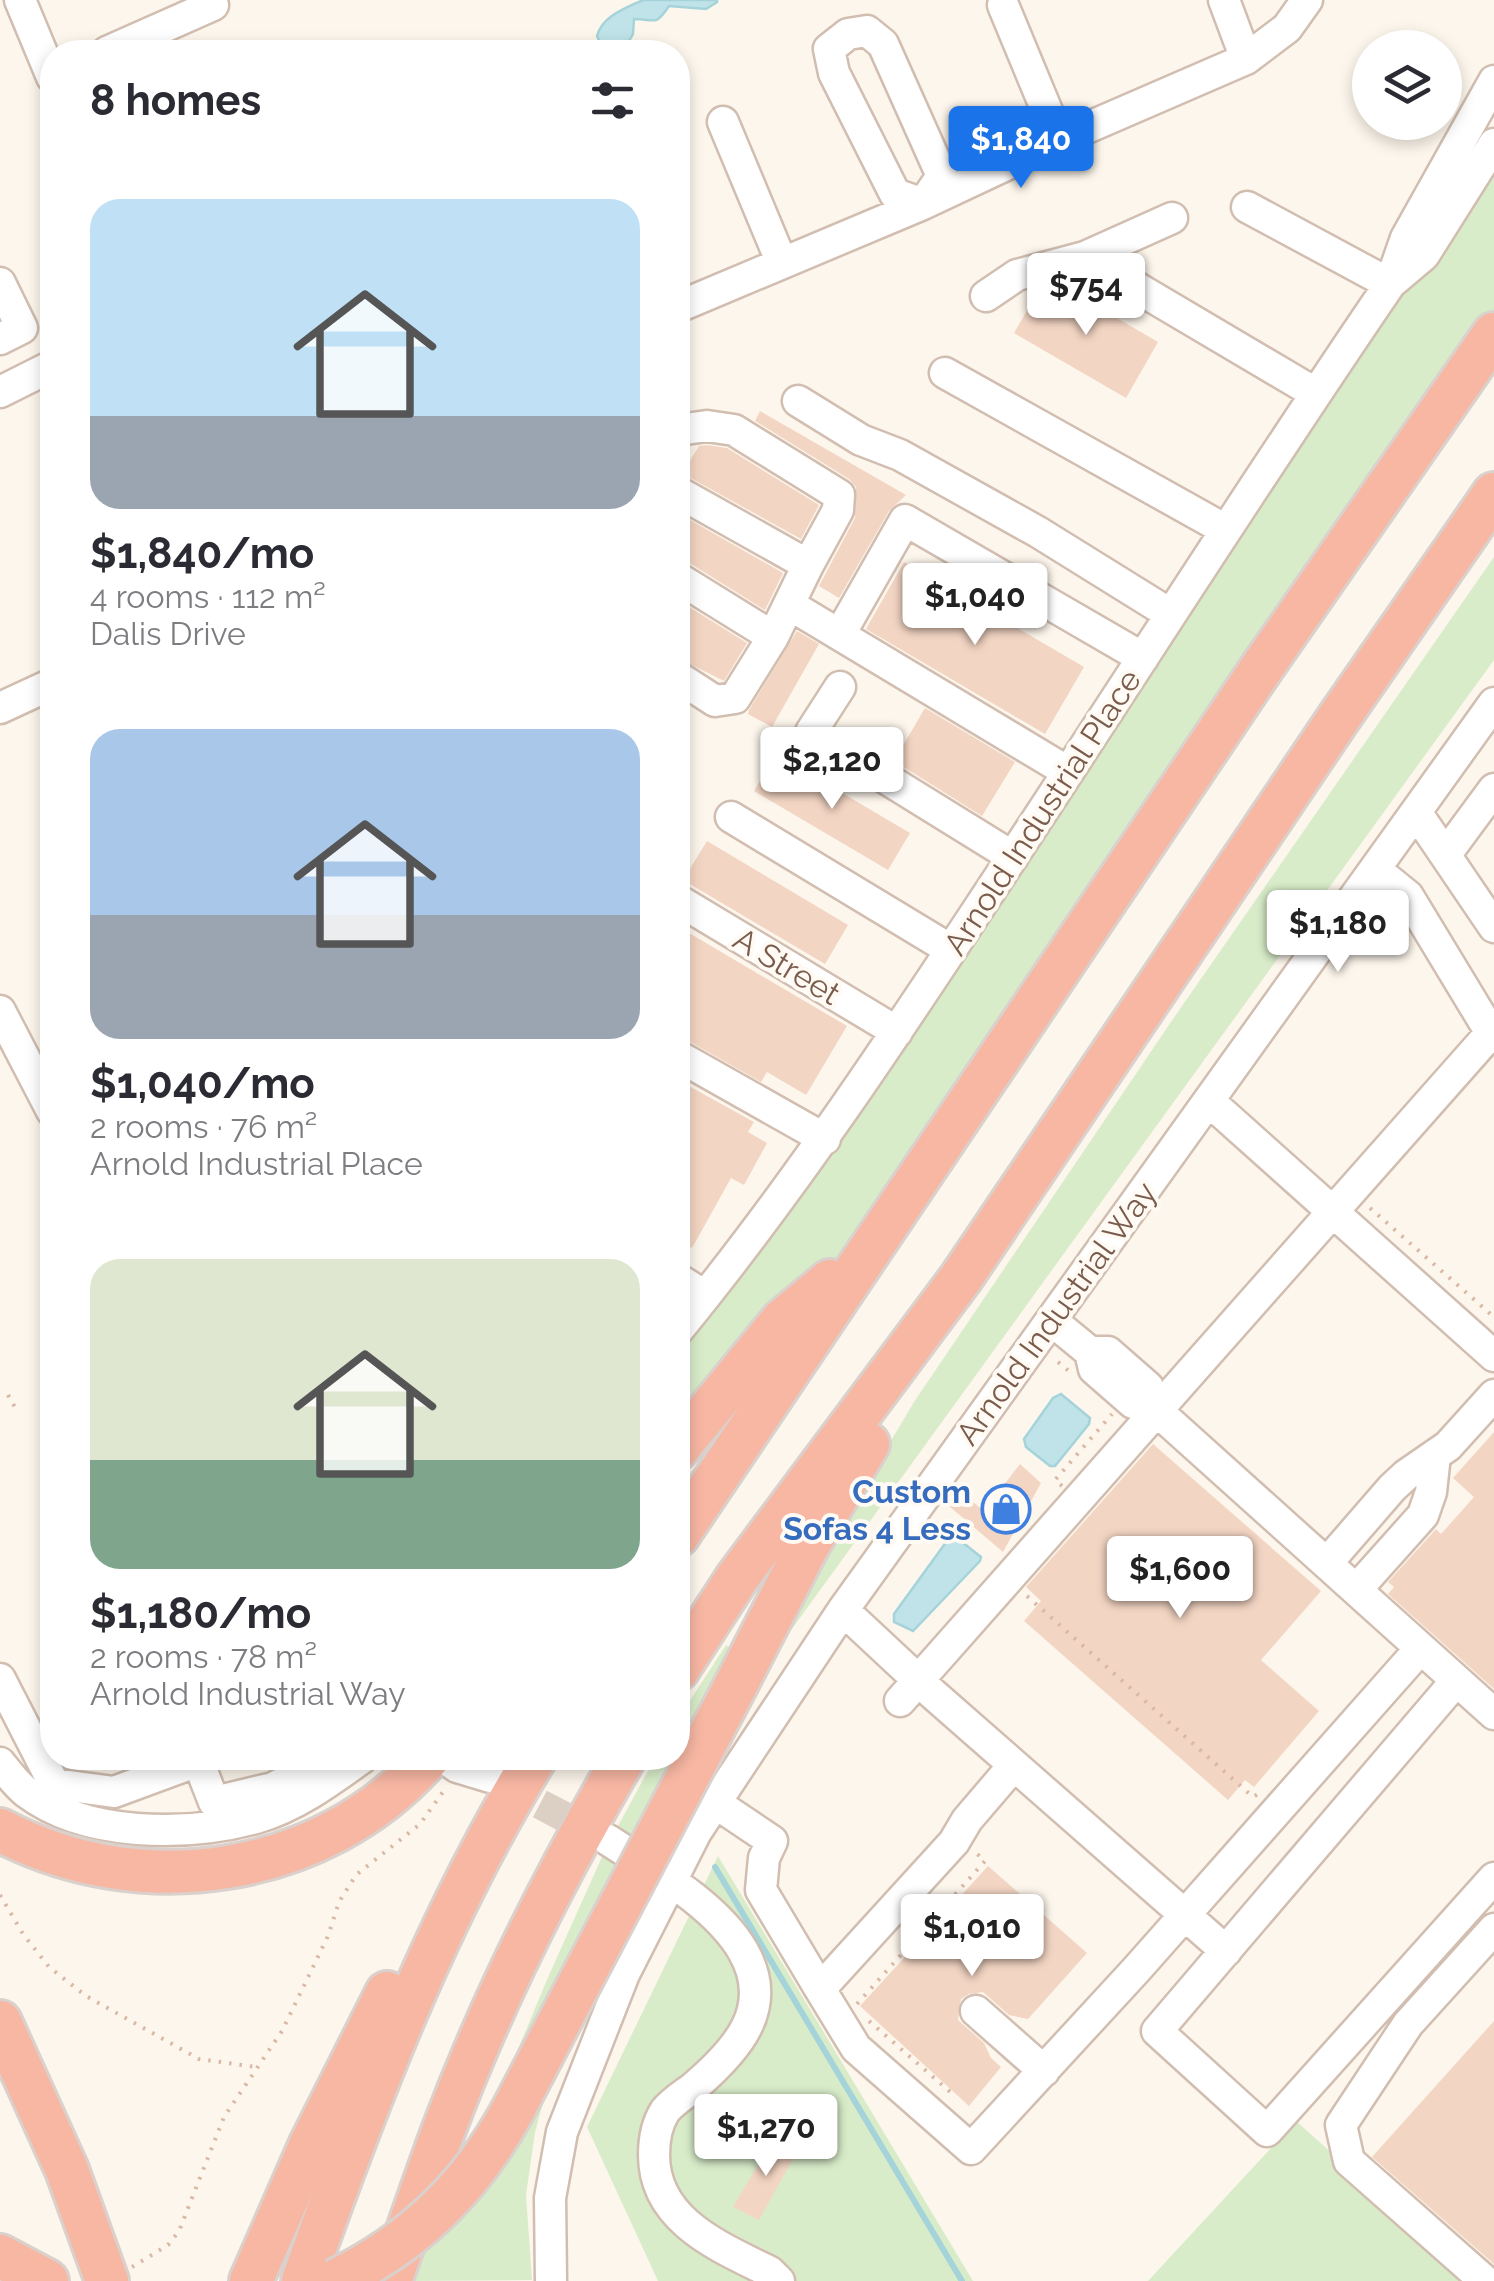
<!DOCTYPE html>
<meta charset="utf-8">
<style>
:root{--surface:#fff;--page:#f7f7f7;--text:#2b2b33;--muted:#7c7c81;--accent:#1a73e8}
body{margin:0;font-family:Raleway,sans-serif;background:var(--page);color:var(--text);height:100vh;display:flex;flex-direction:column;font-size:38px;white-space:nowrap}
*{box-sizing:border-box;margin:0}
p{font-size:32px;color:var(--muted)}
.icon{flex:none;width:55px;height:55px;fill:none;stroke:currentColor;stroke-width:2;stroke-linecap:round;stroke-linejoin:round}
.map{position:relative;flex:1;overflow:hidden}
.drawer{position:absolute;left:40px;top:40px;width:650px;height:1730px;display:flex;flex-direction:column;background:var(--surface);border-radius:40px;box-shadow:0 5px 15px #0003}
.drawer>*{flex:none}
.controls{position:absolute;left:1352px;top:30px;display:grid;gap:20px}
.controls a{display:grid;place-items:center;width:110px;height:110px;border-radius:50%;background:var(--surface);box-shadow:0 5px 15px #0003;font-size:50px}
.price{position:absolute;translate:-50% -85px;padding:0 22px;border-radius:10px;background:#fff;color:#222;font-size:32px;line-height:65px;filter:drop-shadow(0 2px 5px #0008)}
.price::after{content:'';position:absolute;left:50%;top:60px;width:30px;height:22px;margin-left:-15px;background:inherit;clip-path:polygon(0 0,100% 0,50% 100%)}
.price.on{background:var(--accent);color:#fff}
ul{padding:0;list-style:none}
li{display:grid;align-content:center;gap:20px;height:530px;padding:0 50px}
li span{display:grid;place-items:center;height:310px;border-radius:30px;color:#555}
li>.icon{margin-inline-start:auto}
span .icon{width:180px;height:180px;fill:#fffc;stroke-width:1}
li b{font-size:42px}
h2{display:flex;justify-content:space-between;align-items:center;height:120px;padding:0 50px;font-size:42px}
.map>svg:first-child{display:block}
.green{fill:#d8ecc9}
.water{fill:#bfe3e8;stroke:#a5d3da;stroke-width:2.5}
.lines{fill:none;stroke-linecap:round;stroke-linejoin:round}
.stream{stroke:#a5d3da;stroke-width:6}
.building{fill:#f3d5c3}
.minor-tunnel{stroke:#dcd0c4;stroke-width:30;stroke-dasharray:30 15;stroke-linecap:butt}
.minor-casing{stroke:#d1beb0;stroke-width:35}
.highway-casing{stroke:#dad1cd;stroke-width:48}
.path{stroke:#d9b8a5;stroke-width:4;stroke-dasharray:2.5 8;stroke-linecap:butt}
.minor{stroke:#fff;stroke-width:30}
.highway{stroke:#f7b7a3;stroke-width:42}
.highway-bridge-casing{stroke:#dad1cd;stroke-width:48;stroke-linecap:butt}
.highway-bridge{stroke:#f7b7a3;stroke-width:42}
.labels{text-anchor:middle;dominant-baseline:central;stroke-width:8;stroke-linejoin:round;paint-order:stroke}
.street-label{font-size:32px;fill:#7a5c4d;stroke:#fffaf3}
.shop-label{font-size:32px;font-weight:bold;fill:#366cbe;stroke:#fffaf3;text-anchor:end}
</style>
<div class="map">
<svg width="1494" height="2281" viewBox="0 0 1494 2281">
<rect width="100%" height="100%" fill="#fdf6ec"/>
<path class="green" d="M1494,144v195l-622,906 -194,203v-118z
M1494,557v103l-734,1013 73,-135 81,-136 259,-383z
M726,1645l14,9 -188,416 -17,62 -9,63 6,85 -119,1 19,-61 30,-37 87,-208 57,-127 49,-90h23v-39z
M718,1856l255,425h-315l-71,-154z
M1296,2121l179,160h-327z"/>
<path class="water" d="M643,0h74v2l-11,7 -37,-3c-14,21 -14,13 -35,13l-1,15 -9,16 -19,2 -8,-16c5,-20 29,-28 46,-36z
M1061,1394l29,24 -1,6 -34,42h-5l-24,-19 -2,-8 29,-41z
M952,1534l29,23 -1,4 -67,70 -19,-9v-8z"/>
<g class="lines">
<path class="stream" d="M715,1867l247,414"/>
</g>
<path class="building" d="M1058,284l100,58 -32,56 -112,-65 26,-45z
M760,411l146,84 -17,16 -50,87 -20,-12 36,-68 1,-31 -7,-8 -94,-58z
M707,445l20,3 92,57 -18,34 -114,-63 -9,-3v-18l11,7 10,-16z
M678,513l105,60 -18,37 -77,-48 -10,-3z
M904,562l180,105 -39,67 -179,-105z
M678,600l69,43 -23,38 -46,-23z
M797,631l22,13 -47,83 -24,-13 1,-4z
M925,708l90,54 -33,54 -88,-55z
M776,754l134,79 -22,37 -134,-79z
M707,841l141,84 -23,39 -142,-84z
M689,933l158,93 -41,69 -39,-23 -6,10 -83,-47v-83z
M678,1080l76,42 -6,10 19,11 -23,42 -13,-7 -39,70 -14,-8z
M1494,1432v257l-106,-95 6,-7 -6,-5 48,-53 5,5 33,-37 -21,-19z
M1153,1444l168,147 -60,69 58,51 -65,76 -9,-7 -17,20 -204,-179 17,-20 -15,-14z
M1020,1464l21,19 -38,69 -54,-46 12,-14 23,19z
M988,1866l99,87 -59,66 -19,-4 -26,-23 -14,2 -8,5 -3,21 26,23 7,15 10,9 -32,39 -109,-100z
M1494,2021v243l-122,-107z
M774,2138l24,12 -39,70 -26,-13z"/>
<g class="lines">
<path class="minor-tunnel" d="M500,1783l101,53"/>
<g class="minor-casing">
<path id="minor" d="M20,0l32,77
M1224,0l22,59
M1003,5l56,135
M867,31l16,13 59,132 -19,28 -28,-10 -61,-121 -5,-24 19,-15z
M107,52l106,-47
M723,122l58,139
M1247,207l143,77
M1085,257l87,-39
M1392,282l32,-27 70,-111
M0,283l22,45 -22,11
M986,296l31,-21 68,-18 230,136
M678,307l245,-103 136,-64 187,-81 41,-31 20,-28
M945,373l279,156
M0,392l52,-26
M798,401l63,39 39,15 138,77 132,82
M678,430l29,-4 27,4 105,65 -1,15 -30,55 -130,-73
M678,578l95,59 35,-72
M790,605l278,167
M840,634l65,-114 238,138
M678,677l37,24 20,-3 38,-61
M840,687l-29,45 202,125
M0,708l52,-24
M1416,812l78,115
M731,817l220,133
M1446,854l48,-65
M1376,870l32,26 86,142
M678,900l219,132
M0,1011l52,100
M678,1056l147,83
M1210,1102l284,254
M678,1279l27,17
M1051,1320l39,32 4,17 39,34 23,7 338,304
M678,1330c117,-143 218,-296 320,-451 131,-198 258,-399 392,-595l16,-46 88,-157
M1090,1352h18l40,35 8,23
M1327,1563l65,-75 14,-13 42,-29 46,-51
M1356,1590l67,-75 8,-23 4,-37
M843,1610l90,84 293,257
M0,1679l54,105 60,8 84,-31 16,41 59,-14 46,-23 -4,-7
M1456,1681l-299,350 110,100 227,-253
M900,1701l590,-667
M445,1758l12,9 33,10
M0,1763c8,10 16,21 26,29 59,45 161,45 230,26 39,-11 74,-37 106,-60
M1014,1765l-47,55 -13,22 -134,147 36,59 115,101 165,-179 284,-321
M714,1802l58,39 -8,17 -3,32 59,99
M608,1840c43,28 109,65 135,111 33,57 -7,100 -49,136 -9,7 -22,15 -29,24 -9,14 -11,28 -11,44 0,66 66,92 116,117l9,9
M976,2011l68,60
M551,2281l-1,-83 12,-66 62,-158 72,-142 147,-222 651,-907
M1485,2281l-136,-120 -8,-36 67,-101 86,-95"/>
</g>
<g class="highway-casing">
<path id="highway" d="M678,1448l104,-127 48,-40
M678,1535l585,-869 231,-332
M678,1669l59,-91 224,-300 377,-559 156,-225
M738,1681l69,-134 61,-103
M0,1830c140,74 322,49 428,-72
M0,2022l67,148 40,111
M0,2256l47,25
M251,2281l60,-137 76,-151
M303,2281c64,-180 132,-360 232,-523
M390,2281c18,-50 35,-101 54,-152 48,-128 111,-253 180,-371"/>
</g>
<path class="path" d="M1370,1208l124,109
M1058,1362l12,10
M8,1395l8,14
M1062,1486l-7,-6 57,-66
M1027,1596l226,201 5,-3
M0,1895l23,39 26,33 37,29 113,63 57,8
M857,2004l128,-143 -10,-9
M869,2021l87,76
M132,2267l36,-22 11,-14 45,-114 58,-86 46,-95 11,-34 17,-27 64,-51 25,-35"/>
<use href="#minor" class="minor"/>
<use href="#highway" class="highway"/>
<g class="highway-bridge-casing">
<path id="highway-bridge" d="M335,2281c79,-38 136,-94 178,-171l225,-429"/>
</g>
<use href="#highway-bridge" class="highway-bridge"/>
</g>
<defs>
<g id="shop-ring" transform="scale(2.5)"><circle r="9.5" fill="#fffaf3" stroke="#3f7fe0" stroke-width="1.5"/><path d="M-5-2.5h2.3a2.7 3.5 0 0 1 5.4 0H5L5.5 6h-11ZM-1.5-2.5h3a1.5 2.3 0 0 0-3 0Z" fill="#3f7fe0"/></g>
</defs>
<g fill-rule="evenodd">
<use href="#shop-ring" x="1006" y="1509"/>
</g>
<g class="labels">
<g class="street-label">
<text transform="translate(1042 812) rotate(-57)">Arnold Industrial Place</text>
<text transform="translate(787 966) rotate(31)">A Street</text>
<text transform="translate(1056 1313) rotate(-54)">Arnold Industrial Way</text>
</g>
<g class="shop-label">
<text x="971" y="1491">Custom<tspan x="971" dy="37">Sofas 4 Less</tspan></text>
</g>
</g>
</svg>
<div class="controls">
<a><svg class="icon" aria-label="layers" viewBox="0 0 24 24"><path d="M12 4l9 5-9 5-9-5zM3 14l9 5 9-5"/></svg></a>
</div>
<b class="price on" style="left:1021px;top:191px">$1,840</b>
<b class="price" style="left:1086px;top:338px">$754</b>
<b class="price" style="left:975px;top:648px">$1,040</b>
<b class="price" style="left:832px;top:812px">$2,120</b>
<b class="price" style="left:1338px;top:975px">$1,180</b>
<b class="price" style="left:1180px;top:1621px">$1,600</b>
<b class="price" style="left:972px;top:1979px">$1,010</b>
<b class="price" style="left:766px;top:2179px">$1,270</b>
<section class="drawer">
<h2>8 homes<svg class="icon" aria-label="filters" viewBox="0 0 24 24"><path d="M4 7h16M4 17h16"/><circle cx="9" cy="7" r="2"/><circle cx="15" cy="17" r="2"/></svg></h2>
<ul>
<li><span style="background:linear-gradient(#bfe0f5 70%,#9aa5b1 0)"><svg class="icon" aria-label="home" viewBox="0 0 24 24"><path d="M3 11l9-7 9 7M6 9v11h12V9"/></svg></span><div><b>$1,840/mo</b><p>4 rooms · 112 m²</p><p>Dalis Drive</p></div></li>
<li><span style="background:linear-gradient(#a9c7e8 60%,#9aa5b1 0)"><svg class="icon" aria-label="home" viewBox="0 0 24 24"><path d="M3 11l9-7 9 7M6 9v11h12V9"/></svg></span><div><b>$1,040/mo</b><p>2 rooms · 76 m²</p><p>Arnold Industrial Place</p></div></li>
<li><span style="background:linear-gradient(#dfe7d0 65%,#7fa58c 0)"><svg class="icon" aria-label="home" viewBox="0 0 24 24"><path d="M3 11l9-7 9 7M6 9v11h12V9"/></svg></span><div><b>$1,180/mo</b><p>2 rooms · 78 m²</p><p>Arnold Industrial Way</p></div></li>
</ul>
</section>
</div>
